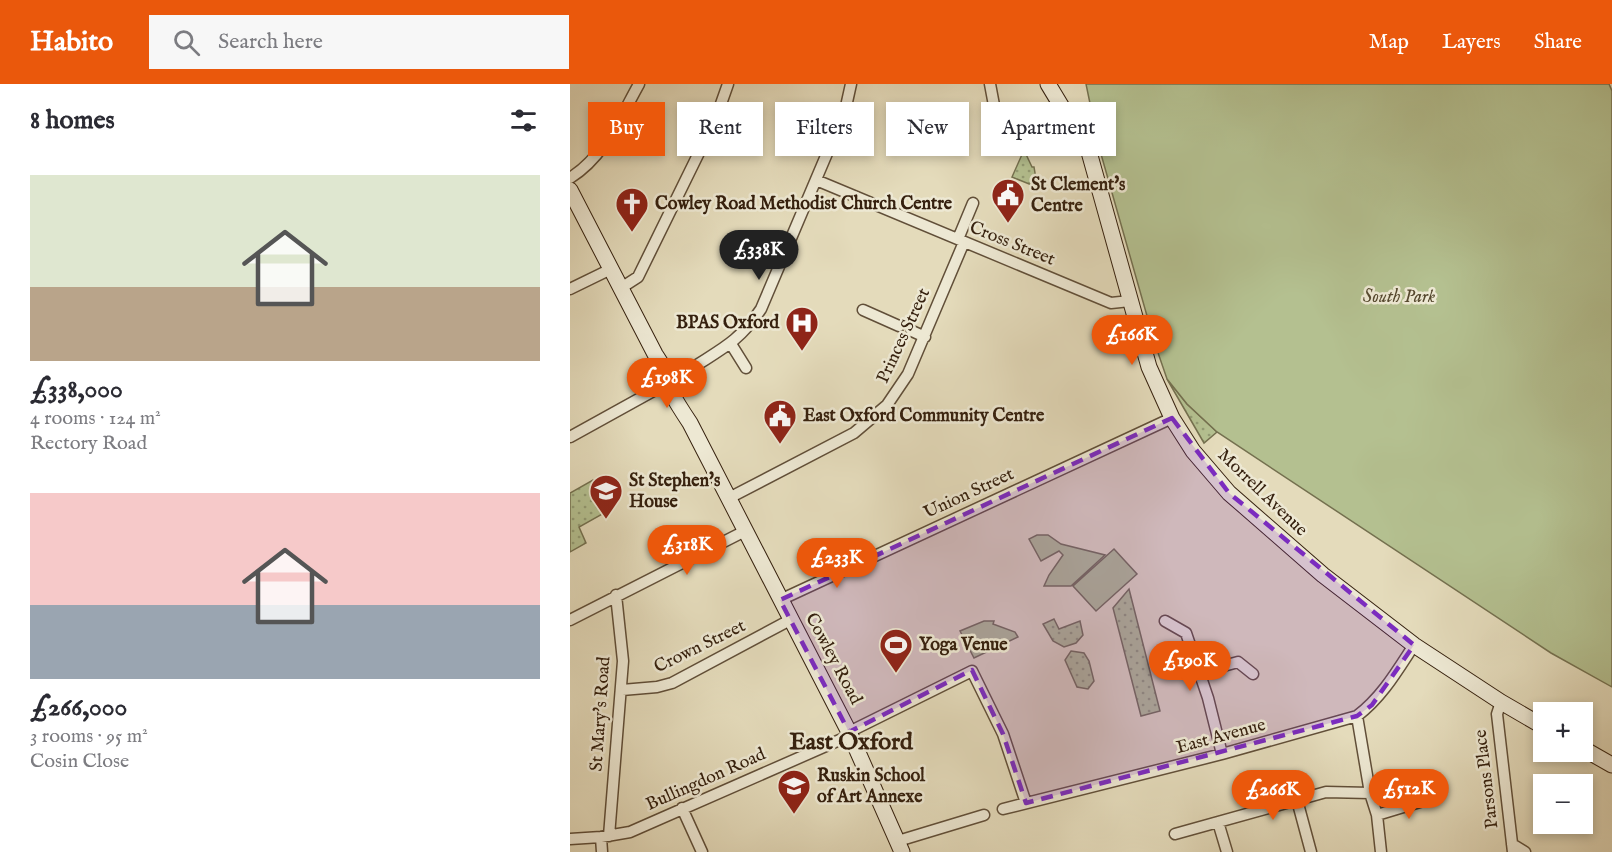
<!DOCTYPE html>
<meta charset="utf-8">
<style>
:root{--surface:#fff;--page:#f7f7f7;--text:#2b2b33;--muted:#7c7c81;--accent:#ea580c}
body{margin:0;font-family:"IM FELL English",serif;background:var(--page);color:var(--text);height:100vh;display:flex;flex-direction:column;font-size:22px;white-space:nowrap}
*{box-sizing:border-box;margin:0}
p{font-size:20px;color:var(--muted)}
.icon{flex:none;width:33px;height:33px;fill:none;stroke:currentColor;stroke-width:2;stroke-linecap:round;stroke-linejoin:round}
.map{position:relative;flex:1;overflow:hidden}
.sheet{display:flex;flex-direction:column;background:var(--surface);width:570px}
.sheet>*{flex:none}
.banner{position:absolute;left:18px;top:18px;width:570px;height:54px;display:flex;gap:12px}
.controls{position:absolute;left:963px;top:618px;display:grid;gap:12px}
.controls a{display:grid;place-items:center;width:60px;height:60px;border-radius:0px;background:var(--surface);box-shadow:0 3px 9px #0003;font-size:30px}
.price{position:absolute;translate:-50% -51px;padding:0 14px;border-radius:21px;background:var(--accent);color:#fff;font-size:20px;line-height:39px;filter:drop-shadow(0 2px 3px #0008)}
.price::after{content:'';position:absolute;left:50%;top:36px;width:18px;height:14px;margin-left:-9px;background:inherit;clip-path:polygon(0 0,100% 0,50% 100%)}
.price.selected{background:#222;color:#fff}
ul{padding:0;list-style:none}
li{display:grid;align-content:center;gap:12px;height:318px;padding:0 30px}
li span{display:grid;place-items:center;height:186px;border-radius:0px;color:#555}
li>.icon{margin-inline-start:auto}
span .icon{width:108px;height:108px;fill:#fffc;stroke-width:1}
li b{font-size:26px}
h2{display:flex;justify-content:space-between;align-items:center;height:72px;padding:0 30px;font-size:26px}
.tag{padding:0 21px;border-radius:0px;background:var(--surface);box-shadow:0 3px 9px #0003;font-size:21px;line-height:54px}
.tag.selected{background:var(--accent);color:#fff}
header{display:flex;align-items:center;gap:36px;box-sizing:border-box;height:84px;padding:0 30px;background:var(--accent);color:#fff}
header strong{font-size:28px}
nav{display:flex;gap:33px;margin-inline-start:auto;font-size:21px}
.search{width:420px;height:54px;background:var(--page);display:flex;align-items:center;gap:15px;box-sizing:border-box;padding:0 21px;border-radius:0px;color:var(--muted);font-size:22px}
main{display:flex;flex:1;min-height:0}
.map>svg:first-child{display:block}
.grass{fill:url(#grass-dots);stroke:#74704f;stroke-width:1.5}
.park{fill:#b4c090;stroke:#74704f;stroke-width:1.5}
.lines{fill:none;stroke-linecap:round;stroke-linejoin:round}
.street-casing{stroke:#614f39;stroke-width:13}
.secondary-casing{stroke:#35200e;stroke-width:17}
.street{stroke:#ede8d3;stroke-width:10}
.secondary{stroke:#ede8d3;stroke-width:15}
.marked{fill:#7b2cbf;fill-opacity:0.2;stroke:#7b2cbf;stroke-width:4.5;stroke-dasharray:12 8;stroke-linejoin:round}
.labels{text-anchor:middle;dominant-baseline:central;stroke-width:5;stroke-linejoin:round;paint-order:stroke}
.poi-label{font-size:18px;font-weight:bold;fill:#35200e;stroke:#ede8d3;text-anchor:start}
.street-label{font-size:18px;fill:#35200e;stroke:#ede8d3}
.park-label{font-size:18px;font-style:italic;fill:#55482e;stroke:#ede8d3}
.district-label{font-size:24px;font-weight:bold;fill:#35200e;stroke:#ede8d3}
</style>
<header>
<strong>Habito</strong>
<div class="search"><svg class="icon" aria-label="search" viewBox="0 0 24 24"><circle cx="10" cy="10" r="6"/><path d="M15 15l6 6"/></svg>Search here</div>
<nav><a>Map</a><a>Layers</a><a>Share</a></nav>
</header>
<main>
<section class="sheet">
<h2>8 homes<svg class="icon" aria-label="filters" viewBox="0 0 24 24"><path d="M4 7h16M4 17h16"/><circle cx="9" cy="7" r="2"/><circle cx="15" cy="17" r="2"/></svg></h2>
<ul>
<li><span style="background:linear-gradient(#dfe7d0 60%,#b9a48a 0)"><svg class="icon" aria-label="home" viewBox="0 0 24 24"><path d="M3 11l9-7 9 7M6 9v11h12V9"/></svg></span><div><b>£338,000</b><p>4 rooms · 124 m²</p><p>Rectory Road</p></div></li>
<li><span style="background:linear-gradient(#f6c9c9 60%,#9aa5b1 0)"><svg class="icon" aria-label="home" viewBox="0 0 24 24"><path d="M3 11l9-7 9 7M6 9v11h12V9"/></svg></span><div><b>£266,000</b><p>3 rooms · 95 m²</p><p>Cosin Close</p></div></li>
</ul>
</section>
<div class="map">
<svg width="1042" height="768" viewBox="0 0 1042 768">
<defs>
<pattern id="grass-dots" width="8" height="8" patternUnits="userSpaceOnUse" patternTransform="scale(1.5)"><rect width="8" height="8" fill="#b4c090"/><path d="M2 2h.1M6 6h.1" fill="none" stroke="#939c74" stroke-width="1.8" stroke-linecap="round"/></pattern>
</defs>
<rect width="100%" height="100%" fill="#e4dbbb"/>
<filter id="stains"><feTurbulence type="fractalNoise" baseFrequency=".00333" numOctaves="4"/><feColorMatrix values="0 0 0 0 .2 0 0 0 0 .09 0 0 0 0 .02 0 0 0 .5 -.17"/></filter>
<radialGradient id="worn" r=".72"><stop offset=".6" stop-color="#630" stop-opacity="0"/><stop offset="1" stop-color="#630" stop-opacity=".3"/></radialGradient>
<path class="grass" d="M454,66l8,17h2l3,18 -3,1 -22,-9z
M597,295l20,25 30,28 -13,11z
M23,396l6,12 3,-1 11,17 -34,19 7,16 -16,9v-59z
M559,505l31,122 -19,5 -28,-108z
M484,535l5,10 21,-8 3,14 -7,8 -12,4 -11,-6 -10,-17z
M501,567l13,2 5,8 5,20 -6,8 -11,-2 -12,-27z"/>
<path class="park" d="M516,0h523l3,7v596l-61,-34 -334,-221 -30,-28 -20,-25 -12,-35 -56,-197z
M467,451h11l13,9 44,11 -34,31h-27l5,-11 14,-20 -4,-4 -18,10 -12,-22z
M544,465l23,25 -41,37 -23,-25z
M414,537h10l-1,3 22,8 3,5 -44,21 -14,-27z"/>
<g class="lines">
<g class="street-casing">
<path id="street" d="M420,0l10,53
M0,94c34,-21 50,-60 69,-94
M246,96l295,123 19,-2
M388,155l15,-36
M51,204l17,-11 78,-159 12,-34
M0,205l41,-20
M293,226l36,16
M342,247l13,6
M161,260l15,24
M104,298c5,-3 9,-8 15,-12 32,-21 49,-27 72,-61l84,-198 6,-27
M0,353l85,-47 12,-4
M159,414l125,-65 33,-28 21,-31 56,-132
M210,516l392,-182
M0,536l175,-89
M595,537l21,12 22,65 14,56
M628,589l40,-11 15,12
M52,606l35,-3 15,-4 118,-63
M931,618l-4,12 16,138
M787,632l13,77 7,22 4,37
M279,648l123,-61 31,63 23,69
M727,716l14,52
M112,724l20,44
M433,725l219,-55 135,-38c25,-19 40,-45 57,-71
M807,731l56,-17
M648,738l9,30
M605,750l151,-42 44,1
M39,752l14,-175 -7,-66
M31,753l1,15
M0,755l31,-2 29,-5 221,-97
M328,757l86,-26
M942,760l13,8"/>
</g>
<g class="secondary-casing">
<path id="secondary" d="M478,0l41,68 60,215 23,51 21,33 36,42 94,82 91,70 87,57 43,25
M0,106l85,164 7,11
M88,275c6,24 18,43 32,64l159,309 53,120
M1012,664l30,17"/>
</g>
<use href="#street" class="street"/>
<use href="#secondary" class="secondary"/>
</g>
<path class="marked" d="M602,334l57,75 185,152 -42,60 -15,11 -331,87 -23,-69 -31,-64 -123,62 -69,-132z"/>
<defs>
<g id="civic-pin" transform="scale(1.725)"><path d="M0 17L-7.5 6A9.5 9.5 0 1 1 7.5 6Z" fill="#8f2418" stroke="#ede8d3"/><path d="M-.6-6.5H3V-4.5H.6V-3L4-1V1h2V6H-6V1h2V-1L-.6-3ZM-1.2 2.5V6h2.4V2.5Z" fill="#fff"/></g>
<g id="church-pin" transform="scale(1.725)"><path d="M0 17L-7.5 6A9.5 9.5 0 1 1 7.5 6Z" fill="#8f2418" stroke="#ede8d3"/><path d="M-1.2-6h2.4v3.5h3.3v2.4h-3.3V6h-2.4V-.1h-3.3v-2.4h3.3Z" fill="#fff"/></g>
<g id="hospital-pin" transform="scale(1.725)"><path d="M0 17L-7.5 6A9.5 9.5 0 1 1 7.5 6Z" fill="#8f2418" stroke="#ede8d3"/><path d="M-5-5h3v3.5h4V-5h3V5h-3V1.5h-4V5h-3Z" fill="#fff"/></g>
<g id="university-pin" transform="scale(1.725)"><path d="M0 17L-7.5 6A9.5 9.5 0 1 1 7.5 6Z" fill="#8f2418" stroke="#ede8d3"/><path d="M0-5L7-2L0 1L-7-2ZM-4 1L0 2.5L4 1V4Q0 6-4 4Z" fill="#fff"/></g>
<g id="stadium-pin" transform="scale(1.725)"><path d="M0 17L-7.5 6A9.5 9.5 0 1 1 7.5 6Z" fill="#8f2418" stroke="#ede8d3"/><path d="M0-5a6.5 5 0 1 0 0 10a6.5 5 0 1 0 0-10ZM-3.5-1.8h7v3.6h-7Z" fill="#fff"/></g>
</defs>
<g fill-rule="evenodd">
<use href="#civic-pin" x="438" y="111"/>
<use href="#church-pin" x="62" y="120"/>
<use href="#hospital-pin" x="232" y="239"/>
<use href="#civic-pin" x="210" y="332"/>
<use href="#university-pin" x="36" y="407"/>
<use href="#stadium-pin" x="326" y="561"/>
<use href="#university-pin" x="224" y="702"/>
</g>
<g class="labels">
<g class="poi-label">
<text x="461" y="101">St Clement's<tspan x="461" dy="21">Centre</tspan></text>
<text x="85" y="120">Cowley Road Methodist Church Centre</text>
<text x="209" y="239" text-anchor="end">BPAS Oxford</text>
<text x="233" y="332">East Oxford Community Centre</text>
<text x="59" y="397">St Stephen's<tspan x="59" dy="21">House</tspan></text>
<text x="349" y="561">Yoga Venue</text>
<text x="247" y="692">Ruskin School<tspan x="247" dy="21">of Art Annexe</tspan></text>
</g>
<g class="street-label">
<text transform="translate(442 160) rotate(22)">Cross Street</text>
<text transform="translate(334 252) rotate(-65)">Princes Street</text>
<text transform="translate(692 409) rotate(44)">Morrell Avenue</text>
<text transform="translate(399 410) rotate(-25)">Union Street</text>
<text transform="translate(130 563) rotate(-26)">Crown Street</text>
<text transform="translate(263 575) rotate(62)">Cowley Road</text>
<text transform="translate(31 630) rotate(-86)">St Mary's Road</text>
<text transform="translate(651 653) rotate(-15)">East Avenue</text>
<text transform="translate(917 695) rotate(-97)">Parsons Place</text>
<text transform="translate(136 696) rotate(-24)">Bullingdon Road</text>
</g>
<g class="park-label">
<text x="829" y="213">South Park</text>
</g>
<g class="district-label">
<text x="281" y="658">East Oxford</text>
</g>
</g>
<rect width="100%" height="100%" filter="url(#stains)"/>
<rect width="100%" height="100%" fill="url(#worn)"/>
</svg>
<div class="controls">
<a>+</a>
<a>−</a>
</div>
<b class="price selected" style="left:189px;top:197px">£338K</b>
<b class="price" style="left:562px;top:282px">£166K</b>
<b class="price" style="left:97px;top:325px">£198K</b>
<b class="price" style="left:117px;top:492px">£318K</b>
<b class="price" style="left:267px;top:505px">£233K</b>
<b class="price" style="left:620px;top:608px">£190K</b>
<b class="price" style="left:839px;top:736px">£512K</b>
<b class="price" style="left:703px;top:737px">£266K</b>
<div class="banner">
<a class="tag selected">Buy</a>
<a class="tag">Rent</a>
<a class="tag">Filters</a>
<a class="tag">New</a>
<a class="tag">Apartment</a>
</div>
</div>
</main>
